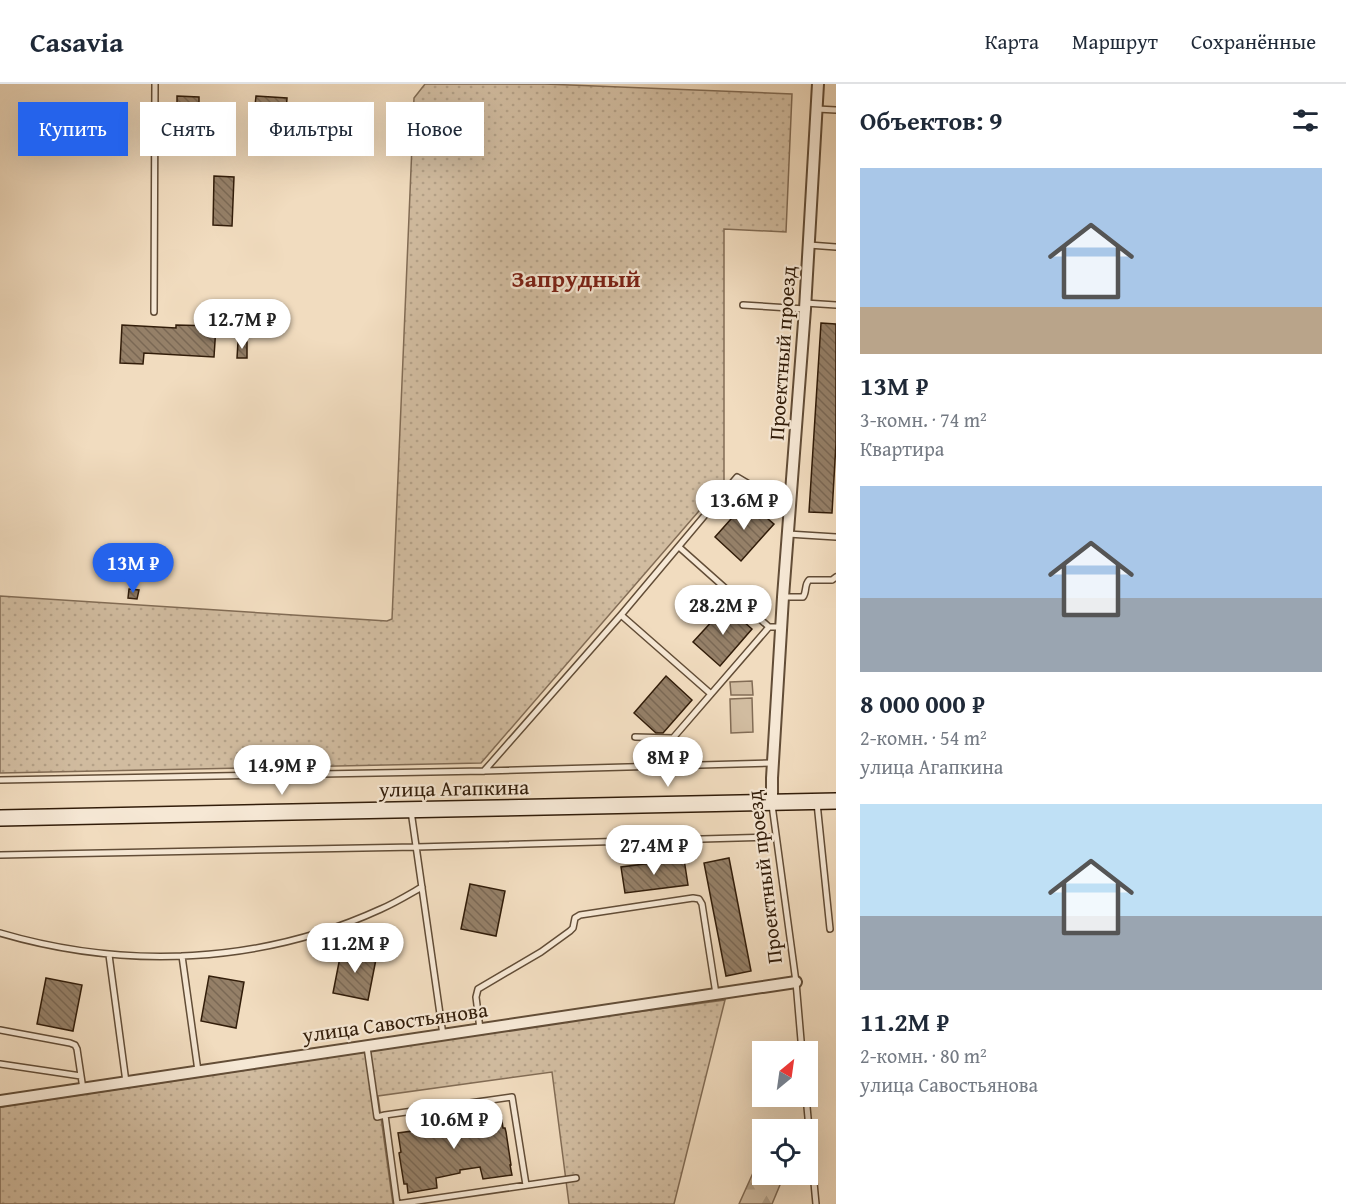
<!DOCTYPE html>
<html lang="ru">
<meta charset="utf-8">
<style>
:root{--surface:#fff;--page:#f6f6f7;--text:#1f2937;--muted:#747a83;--line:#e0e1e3;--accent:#2563eb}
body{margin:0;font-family:"Gentium Book Plus",serif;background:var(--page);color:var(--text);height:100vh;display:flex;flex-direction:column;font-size:22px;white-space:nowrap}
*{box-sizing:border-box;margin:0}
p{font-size:20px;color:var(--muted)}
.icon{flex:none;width:33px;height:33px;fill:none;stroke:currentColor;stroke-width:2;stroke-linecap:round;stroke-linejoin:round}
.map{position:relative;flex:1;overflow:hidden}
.panel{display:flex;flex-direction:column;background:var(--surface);width:510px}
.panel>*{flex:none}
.hud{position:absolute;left:18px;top:18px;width:570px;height:54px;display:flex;gap:12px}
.needle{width:39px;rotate:29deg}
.tools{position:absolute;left:752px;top:957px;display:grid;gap:12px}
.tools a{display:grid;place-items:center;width:66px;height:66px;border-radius:0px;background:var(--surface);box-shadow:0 6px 24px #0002;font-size:30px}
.price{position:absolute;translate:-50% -51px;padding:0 14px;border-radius:21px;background:#fff;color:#222;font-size:20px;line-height:39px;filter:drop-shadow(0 2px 3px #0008)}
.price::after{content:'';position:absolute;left:50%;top:36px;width:18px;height:14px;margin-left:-9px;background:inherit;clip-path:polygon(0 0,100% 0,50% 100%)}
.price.on{background:var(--accent);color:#fff}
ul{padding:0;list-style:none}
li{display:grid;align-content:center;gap:12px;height:318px;padding:0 24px}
li span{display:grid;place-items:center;height:186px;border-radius:0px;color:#555}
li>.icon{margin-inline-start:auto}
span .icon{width:108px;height:108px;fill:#fffc;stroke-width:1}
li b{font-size:26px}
h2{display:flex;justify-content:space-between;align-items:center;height:72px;padding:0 24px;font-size:26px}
.pill{padding:0 21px;border-radius:0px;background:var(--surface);box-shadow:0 6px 24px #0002;font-size:21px;line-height:54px}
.pill.on{background:var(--accent);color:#fff}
header{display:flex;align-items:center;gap:36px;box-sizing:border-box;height:84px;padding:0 30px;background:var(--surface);border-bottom:2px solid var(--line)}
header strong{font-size:28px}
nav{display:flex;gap:33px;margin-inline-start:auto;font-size:21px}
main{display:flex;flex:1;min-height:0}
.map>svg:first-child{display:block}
.grass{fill:url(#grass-dots);stroke:#826c55;stroke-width:1.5}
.forest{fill:url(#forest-firs);stroke:#826c55;stroke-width:1.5}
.garden{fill:#d1bca0;stroke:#826c55;stroke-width:1.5}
.building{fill:url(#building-back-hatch);stroke:#321d0a;stroke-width:1.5}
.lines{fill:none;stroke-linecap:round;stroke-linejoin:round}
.service-casing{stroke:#624d37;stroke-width:8}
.minor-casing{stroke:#624d37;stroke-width:14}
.secondary-casing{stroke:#321d0a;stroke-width:18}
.service{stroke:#f6e8d5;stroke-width:5}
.minor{stroke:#f6e8d5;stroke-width:10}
.secondary{stroke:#f6e8d5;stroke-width:15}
.labels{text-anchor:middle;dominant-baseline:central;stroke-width:4.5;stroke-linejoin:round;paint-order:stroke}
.street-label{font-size:21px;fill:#321d0a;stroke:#f6e8d5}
.quarter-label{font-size:24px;font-weight:bold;fill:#7a1f14;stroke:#f6e8d5}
</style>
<header>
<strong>Casavia</strong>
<nav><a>Карта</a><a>Маршрут</a><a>Сохранённые</a></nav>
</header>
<main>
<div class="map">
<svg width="836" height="1120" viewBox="0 0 836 1120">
<defs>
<pattern id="grass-dots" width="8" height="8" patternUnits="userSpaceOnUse" patternTransform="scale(1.5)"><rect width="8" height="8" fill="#d1bca0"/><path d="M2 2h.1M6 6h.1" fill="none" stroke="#b4a188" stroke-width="1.8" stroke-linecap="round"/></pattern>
<pattern id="forest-firs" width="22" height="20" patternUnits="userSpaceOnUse" patternTransform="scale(1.5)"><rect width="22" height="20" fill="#d1bca0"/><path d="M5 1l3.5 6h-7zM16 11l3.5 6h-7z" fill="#b4a188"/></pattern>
<pattern id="building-back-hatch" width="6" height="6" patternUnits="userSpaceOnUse" patternTransform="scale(1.5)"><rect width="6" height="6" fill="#958068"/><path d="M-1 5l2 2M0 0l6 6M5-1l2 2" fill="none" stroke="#7a6854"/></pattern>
</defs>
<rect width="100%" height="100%" fill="#f1dcbf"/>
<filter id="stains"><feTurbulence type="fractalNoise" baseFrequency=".00333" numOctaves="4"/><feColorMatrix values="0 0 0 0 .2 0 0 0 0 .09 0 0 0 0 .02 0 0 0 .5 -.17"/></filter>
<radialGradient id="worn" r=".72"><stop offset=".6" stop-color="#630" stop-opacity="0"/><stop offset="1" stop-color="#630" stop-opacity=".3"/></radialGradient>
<path class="grass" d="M425,0h120l247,10 -6,138 -62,-3v253l-243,281 -481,10v-177l387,25 5,-2 22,-521z
M725,916l-51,204h-105l-17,-132 -174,24 15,108h-393v-97l577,-87z"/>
<path class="forest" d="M762,1069v21l20,1v5l-10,24h-33z"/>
<path class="garden" d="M752,597l1,14h-22l-1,-13z
M752,614l1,34 -22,1 -1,-34z"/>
<path class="building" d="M177,12l22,1v14h-14v-3h-8z
M256,12l31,2 -2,30 -32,-3z
M325,19l30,2 -1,14 -31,-2z
M89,44l2,11 -10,2 -1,-12z
M214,92l20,1 -2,49 -19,-1z
M821,239l15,1v119l-4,70 -23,-1z
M122,241l54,3v-3l40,1 -2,31 -70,-4 -1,11 -23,-1z
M238,258h9v16h-10z
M747,417l27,23 -33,37 -26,-24z
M129,505l10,1 -2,9 -9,-1z
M726,522l26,23 -32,37 -27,-24z
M666,592l26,24 -29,33h-7l-22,-20z
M729,774l22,113 -25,5 -22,-113z
M684,775l4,26 -63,8 -4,-26z
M470,800l35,7 -9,45 -35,-7z
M342,863l35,7 -9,46 -35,-7z
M209,892l35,6 -8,46 -35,-7z
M46,894l36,7 -9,46 -36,-7z
M485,1026l1,6 15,-2 2,14h2l1,4 5,33h-1l2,10 -29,4 -3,-12 -20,3v3l-24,5 1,10 -29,5 -1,-9h-3l-5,-31 2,-1 -3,-19 14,-2 -1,-8 14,-2v2l9,-1v2l33,-6v-2l4,-1 -1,-3z"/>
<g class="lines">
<g class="service-casing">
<path id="service" d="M817,25l19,1
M809,161l27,2
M805,219l31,2
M743,221l62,4
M154,228l1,-228
M788,450l48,3
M679,463l90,80h12
M783,513h20c4,-5 1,-12 6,-17h23l4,-3
M621,531l90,79
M635,653l38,1 96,-111
M484,687l137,-156 116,-138 53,31
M0,696l484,-9 288,-8
M817,719l13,126
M772,721l24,177 6,70
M411,727l32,224
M0,771l416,-8 359,-10
M0,849c126,37 261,31 381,-24 14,-6 27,-14 41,-22
M109,871l17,127
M182,872l16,115
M480,945l-4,-32 2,-8 63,-37 29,-21 3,-3 2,-10 5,-3 113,-17 6,1 3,5 14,90
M0,946l70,13 5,2 2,4 6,40
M367,963l10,70 8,-2
M0,980l81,12
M806,1012l10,108
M526,1101l-14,-88 -127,18 12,89 179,-26"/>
</g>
<g class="minor-casing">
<path id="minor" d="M772,719v-25l11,-181 22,-288 13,-225
M0,1017l796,-119"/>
</g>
<g class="secondary-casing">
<path id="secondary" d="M0,734l836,-17"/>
</g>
<use href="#service" class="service"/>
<use href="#minor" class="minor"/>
<use href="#secondary" class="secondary"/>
</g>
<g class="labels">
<g class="street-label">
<text transform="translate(782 269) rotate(-86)">Проектный проезд</text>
<text transform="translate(454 704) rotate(-1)">улица Агапкина</text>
<text transform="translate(764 793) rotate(-97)">Проектный проезд</text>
<text transform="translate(395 938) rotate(-8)">улица Савостьянова</text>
</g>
<g class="quarter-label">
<text x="576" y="194">Запрудный</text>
</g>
</g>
<rect width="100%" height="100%" filter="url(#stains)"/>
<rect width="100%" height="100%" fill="url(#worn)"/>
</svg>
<div class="tools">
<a><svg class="needle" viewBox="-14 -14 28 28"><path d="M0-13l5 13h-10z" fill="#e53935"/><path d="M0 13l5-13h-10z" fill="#747a83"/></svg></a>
<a><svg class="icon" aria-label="locate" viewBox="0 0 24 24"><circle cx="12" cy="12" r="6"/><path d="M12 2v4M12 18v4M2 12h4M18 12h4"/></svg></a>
</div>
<b class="price" style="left:242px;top:266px">12.7M ₽</b>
<b class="price" style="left:744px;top:447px">13.6M ₽</b>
<b class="price on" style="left:133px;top:510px">13M ₽</b>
<b class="price" style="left:723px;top:552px">28.2M ₽</b>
<b class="price" style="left:668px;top:704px">8M ₽</b>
<b class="price" style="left:282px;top:712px">14.9M ₽</b>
<b class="price" style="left:654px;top:792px">27.4M ₽</b>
<b class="price" style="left:355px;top:890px">11.2M ₽</b>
<b class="price" style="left:454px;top:1066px">10.6M ₽</b>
<div class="hud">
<a class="pill on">Купить</a>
<a class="pill">Снять</a>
<a class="pill">Фильтры</a>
<a class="pill">Новое</a>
</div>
</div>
<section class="panel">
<h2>Объектов: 9<svg class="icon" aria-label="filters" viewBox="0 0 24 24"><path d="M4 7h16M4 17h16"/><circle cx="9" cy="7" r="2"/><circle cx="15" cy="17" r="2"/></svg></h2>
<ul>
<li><span style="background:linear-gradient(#a9c7e8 75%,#b9a48a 0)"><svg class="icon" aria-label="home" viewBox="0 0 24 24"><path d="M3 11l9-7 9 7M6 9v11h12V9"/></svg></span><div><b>13M ₽</b><p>3-комн. · 74 m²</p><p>Квартира</p></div></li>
<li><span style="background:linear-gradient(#a9c7e8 60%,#9aa5b1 0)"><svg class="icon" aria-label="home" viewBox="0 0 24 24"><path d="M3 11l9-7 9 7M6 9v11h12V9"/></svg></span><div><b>8 000 000 ₽</b><p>2-комн. · 54 m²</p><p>улица Агапкина</p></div></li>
<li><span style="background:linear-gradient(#bfe0f5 60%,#9aa5b1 0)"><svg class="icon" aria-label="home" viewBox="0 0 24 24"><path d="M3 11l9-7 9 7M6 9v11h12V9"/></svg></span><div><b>11.2M ₽</b><p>2-комн. · 80 m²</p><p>улица Савостьянова</p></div></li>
</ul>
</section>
</main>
